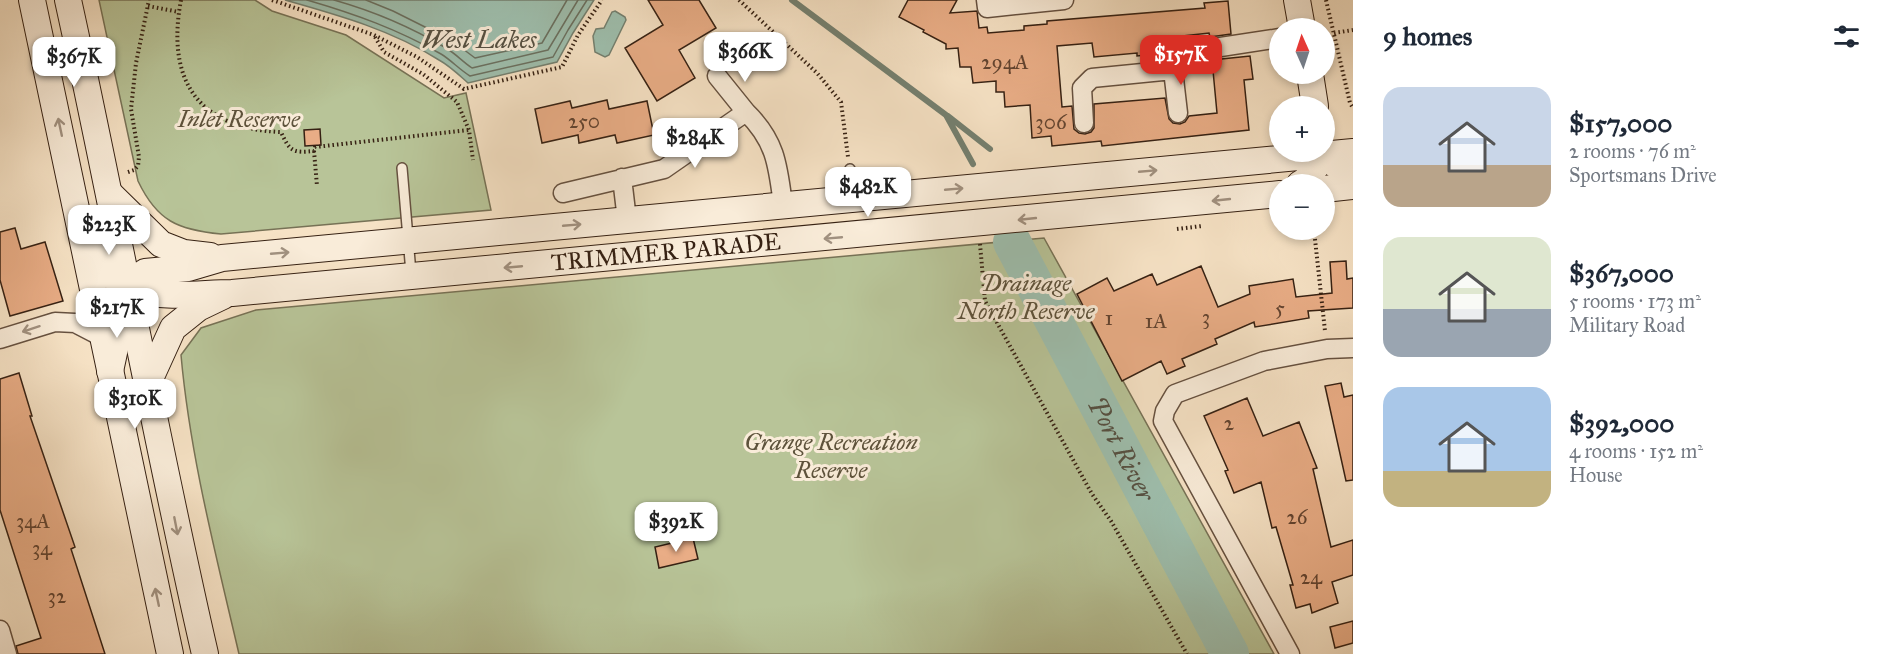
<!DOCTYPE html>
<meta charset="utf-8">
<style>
:root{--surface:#fff;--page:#f6f6f7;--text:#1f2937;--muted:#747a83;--accent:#d93025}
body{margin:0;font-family:"IM FELL Great Primer",serif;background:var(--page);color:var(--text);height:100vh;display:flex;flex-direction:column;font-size:22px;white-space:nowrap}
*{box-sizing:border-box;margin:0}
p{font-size:20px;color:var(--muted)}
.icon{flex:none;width:33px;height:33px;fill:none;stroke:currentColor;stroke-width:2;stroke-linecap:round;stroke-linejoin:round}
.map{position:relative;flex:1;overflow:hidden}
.side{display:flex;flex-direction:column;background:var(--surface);width:540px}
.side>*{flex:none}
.needle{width:39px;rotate:357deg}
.fabs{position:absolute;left:1269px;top:18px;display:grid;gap:12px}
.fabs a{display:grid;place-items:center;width:66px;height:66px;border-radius:50%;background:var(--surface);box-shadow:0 3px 9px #0003;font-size:30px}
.price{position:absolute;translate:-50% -51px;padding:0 14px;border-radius:12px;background:#fff;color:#222;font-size:20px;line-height:39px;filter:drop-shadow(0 2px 3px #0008)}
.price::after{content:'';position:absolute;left:50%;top:36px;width:18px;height:14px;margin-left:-9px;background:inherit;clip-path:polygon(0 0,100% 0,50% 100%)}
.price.on{background:var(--accent);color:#fff}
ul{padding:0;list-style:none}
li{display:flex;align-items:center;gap:18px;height:150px;padding:0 30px}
li span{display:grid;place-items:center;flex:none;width:168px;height:120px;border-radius:18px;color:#555}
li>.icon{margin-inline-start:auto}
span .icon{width:72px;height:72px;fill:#fffc;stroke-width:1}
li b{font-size:26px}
h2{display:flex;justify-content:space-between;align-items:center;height:72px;padding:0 30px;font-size:26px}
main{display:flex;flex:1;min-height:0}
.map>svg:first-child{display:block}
.green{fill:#b8c498;stroke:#777256;stroke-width:1.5}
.water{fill:#9ebfae;stroke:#748070;stroke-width:1.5}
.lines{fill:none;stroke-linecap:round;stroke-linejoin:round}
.shore{stroke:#6a7060;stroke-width:1.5}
.stream{stroke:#748070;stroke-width:6}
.river{stroke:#9ebfae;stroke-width:38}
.building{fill:#e9ad86;stroke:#362113;stroke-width:1.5}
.lane-casing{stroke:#665140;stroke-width:12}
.street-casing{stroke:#665140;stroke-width:21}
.secondary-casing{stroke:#362113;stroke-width:28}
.path{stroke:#362113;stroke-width:4;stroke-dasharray:1.5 3;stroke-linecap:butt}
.lane{stroke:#f9ecd9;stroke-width:9}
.street{stroke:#f9ecd9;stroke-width:18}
.secondary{stroke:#f9ecd9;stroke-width:26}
.oneway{stroke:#a19180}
.labels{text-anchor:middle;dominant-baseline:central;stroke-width:6;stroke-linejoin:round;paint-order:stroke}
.number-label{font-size:21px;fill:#634430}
.park-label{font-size:24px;font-style:italic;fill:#5d523b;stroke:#f9ecd9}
.street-label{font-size:24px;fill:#362113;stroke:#f9ecd9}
.water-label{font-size:26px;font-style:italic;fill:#555042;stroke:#f9ecd9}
</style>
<main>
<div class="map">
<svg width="1353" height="654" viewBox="0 0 1353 654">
<rect width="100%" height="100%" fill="#f6e2c5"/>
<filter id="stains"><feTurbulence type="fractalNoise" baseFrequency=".00333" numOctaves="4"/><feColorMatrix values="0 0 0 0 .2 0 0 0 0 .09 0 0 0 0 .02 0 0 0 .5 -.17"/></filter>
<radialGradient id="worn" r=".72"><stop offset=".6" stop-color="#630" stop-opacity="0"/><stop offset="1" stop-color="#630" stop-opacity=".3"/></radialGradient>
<path class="green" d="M99,0h156l17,11 74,24 98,63 22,-5 25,117 -270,24c-43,-4 -64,-13 -83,-53z
M1044,238l230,416h-1035c-23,-99 -49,-198 -58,-299l20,-27 55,-18z"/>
<path class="water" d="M285,0h309l-21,33 -16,29 -89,21c-9,-8 -18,-17 -29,-23 -47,-30 -101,-45 -154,-60z
M615,11l10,6 1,3 -17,35 -4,2 -10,-5 -2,-16 3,-7 8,-1 8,-16z"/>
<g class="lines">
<path class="shore" d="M307,0c48,14 90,29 134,54 10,6 19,16 29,22l83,-19 15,-27 19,-30
M334,0c39,11 77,27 112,48 10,6 17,14 26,20l76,-18 30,-50
M366,0l27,11 58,29 24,18 67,-15 25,-43"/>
<path class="stream" d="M792,0l154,115 27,49
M948,116l42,33"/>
<path class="river" id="s1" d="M1012,242l218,412"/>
</g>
<path class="building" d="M648,0h51l17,28 -37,22 16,28 -38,23 -32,-53 38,-23z
M908,0h49l-7,13 27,-2 2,17 8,-1 1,6 36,-3v-4l23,-2v-3l158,-13 -1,-5 24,-2 3,33 -21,3 -1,-4 -35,4 2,15 -39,4v-3l-43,4 -2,-14 -35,3 5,61 10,-1 2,23 5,4 6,1 6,-2 3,-4v-24l71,-6 4,21 4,4 7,1 5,-2 4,-6 28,-3 -5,-53 38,-4 3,23 -9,1 5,50 -147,16 -1,-5 -49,5 -1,-10 -19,2 -2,-33 -25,2 -1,-15h-8v-11l-23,2 -2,-16h-11l-2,-19 -12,1v-5l-23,-12 1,-2 -25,-13z
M607,100l2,9 38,-8 7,34 -37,8 -2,-8 -36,8 -1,-8 -36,8 -7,-34 35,-8 2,7z
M320,129l1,16 -16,1 -1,-16z
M15,228l6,21 24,-7 18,59 -53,15 -10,-36v-48z
M1346,261l1,18 6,-1v30l-45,3 1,7 -54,9 -1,-5 -39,17 2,5 -35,15 3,7 -18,8 -6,-13 -39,20 -45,-87 30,-16 7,13 38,-17 5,11 44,-19 17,41 32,-13 -1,-8 44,-7 3,18 36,-4 -2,-31z
M19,373l13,43h-2l45,131 -4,2 34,105h-87l-2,-8 25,-8 -41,-128v-131z
M1341,383l3,14 9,-2v85l-7,1 -21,-95z
M1247,398l16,38 36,-14 18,46 -4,1 18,78 22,-7v35l-21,7 6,21 -26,10 -2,-9 -14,4 -6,-23h3l-17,-58 -4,1 -11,-46 -27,11 -9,-22 3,-1 -24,-54z
M693,538l5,21 -39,9 -4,-21z
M1353,621v22l-18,5 -5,-21z"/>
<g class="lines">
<g class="lane-casing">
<path id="lane" d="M402,168l9,105
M850,169l2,29"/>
</g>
<g class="street-casing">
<path id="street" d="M986,0l1,8 77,-8
M1173,70l5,43
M717,76l29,36
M1084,123l-2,-35 10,-10 81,-8 28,-20 79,-12
M622,178l5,42
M563,193l101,-24 82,-57c30,29 32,54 37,93
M0,339l55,-17 20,1 27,14
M0,630l7,24
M1290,654l-127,-233 2,-10 10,-17 89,-33 63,-12 26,-1"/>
</g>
<g class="secondary-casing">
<g id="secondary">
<path d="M32,0l138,654"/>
<path d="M68,0c48,218 87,437 137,654"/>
<path d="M1297,0l5,28"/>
<path d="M1310,74l5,32"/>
<path d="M1324,156l20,15 9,5"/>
<path d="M1300,184l5,-3 19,-25"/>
<path d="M1324,189l29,-3"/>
<path d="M110,194l51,50 23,9 26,3"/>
<path id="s2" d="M84,242c10,13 21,29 34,39 33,21 77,12 114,12l1048,-99"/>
<path d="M110,371l8,-37 -3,-15 3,-18 10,-15 17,-14 43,-4 34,-10 1131,-106"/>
<path d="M148,383l25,-55 25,-20 25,-12"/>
</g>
</g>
<path class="path" d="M181,0c-15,79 16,129 100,132 9,20 12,21 33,19l1,-4 154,-17
M272,0l102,35 43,22 47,32 98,-22 16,-32 24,-35
M739,0l78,73 24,29 7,55
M1326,0l24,103 3,5
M148,6l31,6
M1334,33l19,-3
M375,37l9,15 39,22 34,28 12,28 4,30
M314,151l3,35
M128,172l6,-2 4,-4 1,-9 -8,-48 5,-46 13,-63
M1177,229l25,-3
M1314,230l11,101
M980,244l5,57 107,193 19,27 76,133"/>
<use href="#lane" class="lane"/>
<use href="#street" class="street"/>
<use href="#secondary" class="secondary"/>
</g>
<defs><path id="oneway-shaft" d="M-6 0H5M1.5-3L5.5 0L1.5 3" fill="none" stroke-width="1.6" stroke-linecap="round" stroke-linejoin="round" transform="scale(1.5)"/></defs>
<g class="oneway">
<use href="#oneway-shaft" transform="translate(60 127) rotate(-102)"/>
<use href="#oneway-shaft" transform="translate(1148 171) rotate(-5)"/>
<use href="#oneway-shaft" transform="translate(954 189) rotate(-5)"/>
<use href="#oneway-shaft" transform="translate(1221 200) rotate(174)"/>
<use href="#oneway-shaft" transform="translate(1027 219) rotate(174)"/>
<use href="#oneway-shaft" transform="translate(572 225) rotate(-5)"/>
<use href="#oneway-shaft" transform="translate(833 238) rotate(175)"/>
<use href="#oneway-shaft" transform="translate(280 253) rotate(-5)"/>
<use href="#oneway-shaft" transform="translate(513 267) rotate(175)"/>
<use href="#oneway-shaft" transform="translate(31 329) rotate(162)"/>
<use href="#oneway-shaft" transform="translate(176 526) rotate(79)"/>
<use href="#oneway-shaft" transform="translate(157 597) rotate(-102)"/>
</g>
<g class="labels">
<g class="number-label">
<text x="1005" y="62">294A</text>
<text x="584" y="121">250</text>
<text x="1051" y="122">306</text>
<text x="1280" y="308">5</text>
<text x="1206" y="317">3</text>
<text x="1109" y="318">1</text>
<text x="1156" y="321">1A</text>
<text x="1229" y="423">2</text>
<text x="1297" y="517">26</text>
<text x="33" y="521">34A</text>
<text x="42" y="548">34</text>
<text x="1311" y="577">24</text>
<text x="57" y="596">32</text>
</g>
<g class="park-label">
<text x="239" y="119">Inlet Reserve</text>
<text x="1026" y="283">Drainage<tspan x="1026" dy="28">North Reserve</tspan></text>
<text x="831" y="442">Grange Recreation<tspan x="831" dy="28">Reserve</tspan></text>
</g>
<g class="street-label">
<text stroke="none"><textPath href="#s2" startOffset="604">TRIMMER PARADE</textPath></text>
</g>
<g class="water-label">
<text x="479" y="39">West Lakes</text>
<text stroke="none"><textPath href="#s1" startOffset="234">Port River</textPath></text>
</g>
</g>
<rect width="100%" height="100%" filter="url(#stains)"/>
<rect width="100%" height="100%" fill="url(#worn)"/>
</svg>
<div class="fabs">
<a><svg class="needle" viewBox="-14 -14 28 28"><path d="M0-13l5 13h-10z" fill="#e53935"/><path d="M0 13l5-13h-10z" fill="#747a83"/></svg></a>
<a>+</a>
<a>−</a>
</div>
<b class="price" style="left:745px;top:83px">$366K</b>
<b class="price on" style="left:1181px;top:86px">$157K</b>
<b class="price" style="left:74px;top:88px">$367K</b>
<b class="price" style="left:695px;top:169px">$284K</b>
<b class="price" style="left:868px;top:218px">$482K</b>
<b class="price" style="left:109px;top:256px">$223K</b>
<b class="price" style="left:117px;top:339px">$217K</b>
<b class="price" style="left:135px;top:430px">$310K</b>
<b class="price" style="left:676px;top:553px">$392K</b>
</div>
<section class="side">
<h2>9 homes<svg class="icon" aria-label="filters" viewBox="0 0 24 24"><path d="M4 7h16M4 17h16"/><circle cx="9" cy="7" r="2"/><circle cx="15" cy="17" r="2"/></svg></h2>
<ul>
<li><span style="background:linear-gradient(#c9d6e8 65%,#b9a48a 0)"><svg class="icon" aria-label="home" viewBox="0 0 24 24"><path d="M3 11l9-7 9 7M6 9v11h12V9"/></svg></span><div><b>$157,000</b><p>2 rooms · 76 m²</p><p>Sportsmans Drive</p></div></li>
<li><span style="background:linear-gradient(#dfe7d0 60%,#9aa5b1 0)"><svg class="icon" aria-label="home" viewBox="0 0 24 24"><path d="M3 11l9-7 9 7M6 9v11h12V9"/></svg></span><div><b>$367,000</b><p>5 rooms · 173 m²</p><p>Military Road</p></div></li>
<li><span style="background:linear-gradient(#a9c7e8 70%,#c2b280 0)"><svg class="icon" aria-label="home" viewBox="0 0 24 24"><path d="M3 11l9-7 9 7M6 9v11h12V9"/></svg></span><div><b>$392,000</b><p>4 rooms · 152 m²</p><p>House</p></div></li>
</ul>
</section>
</main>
